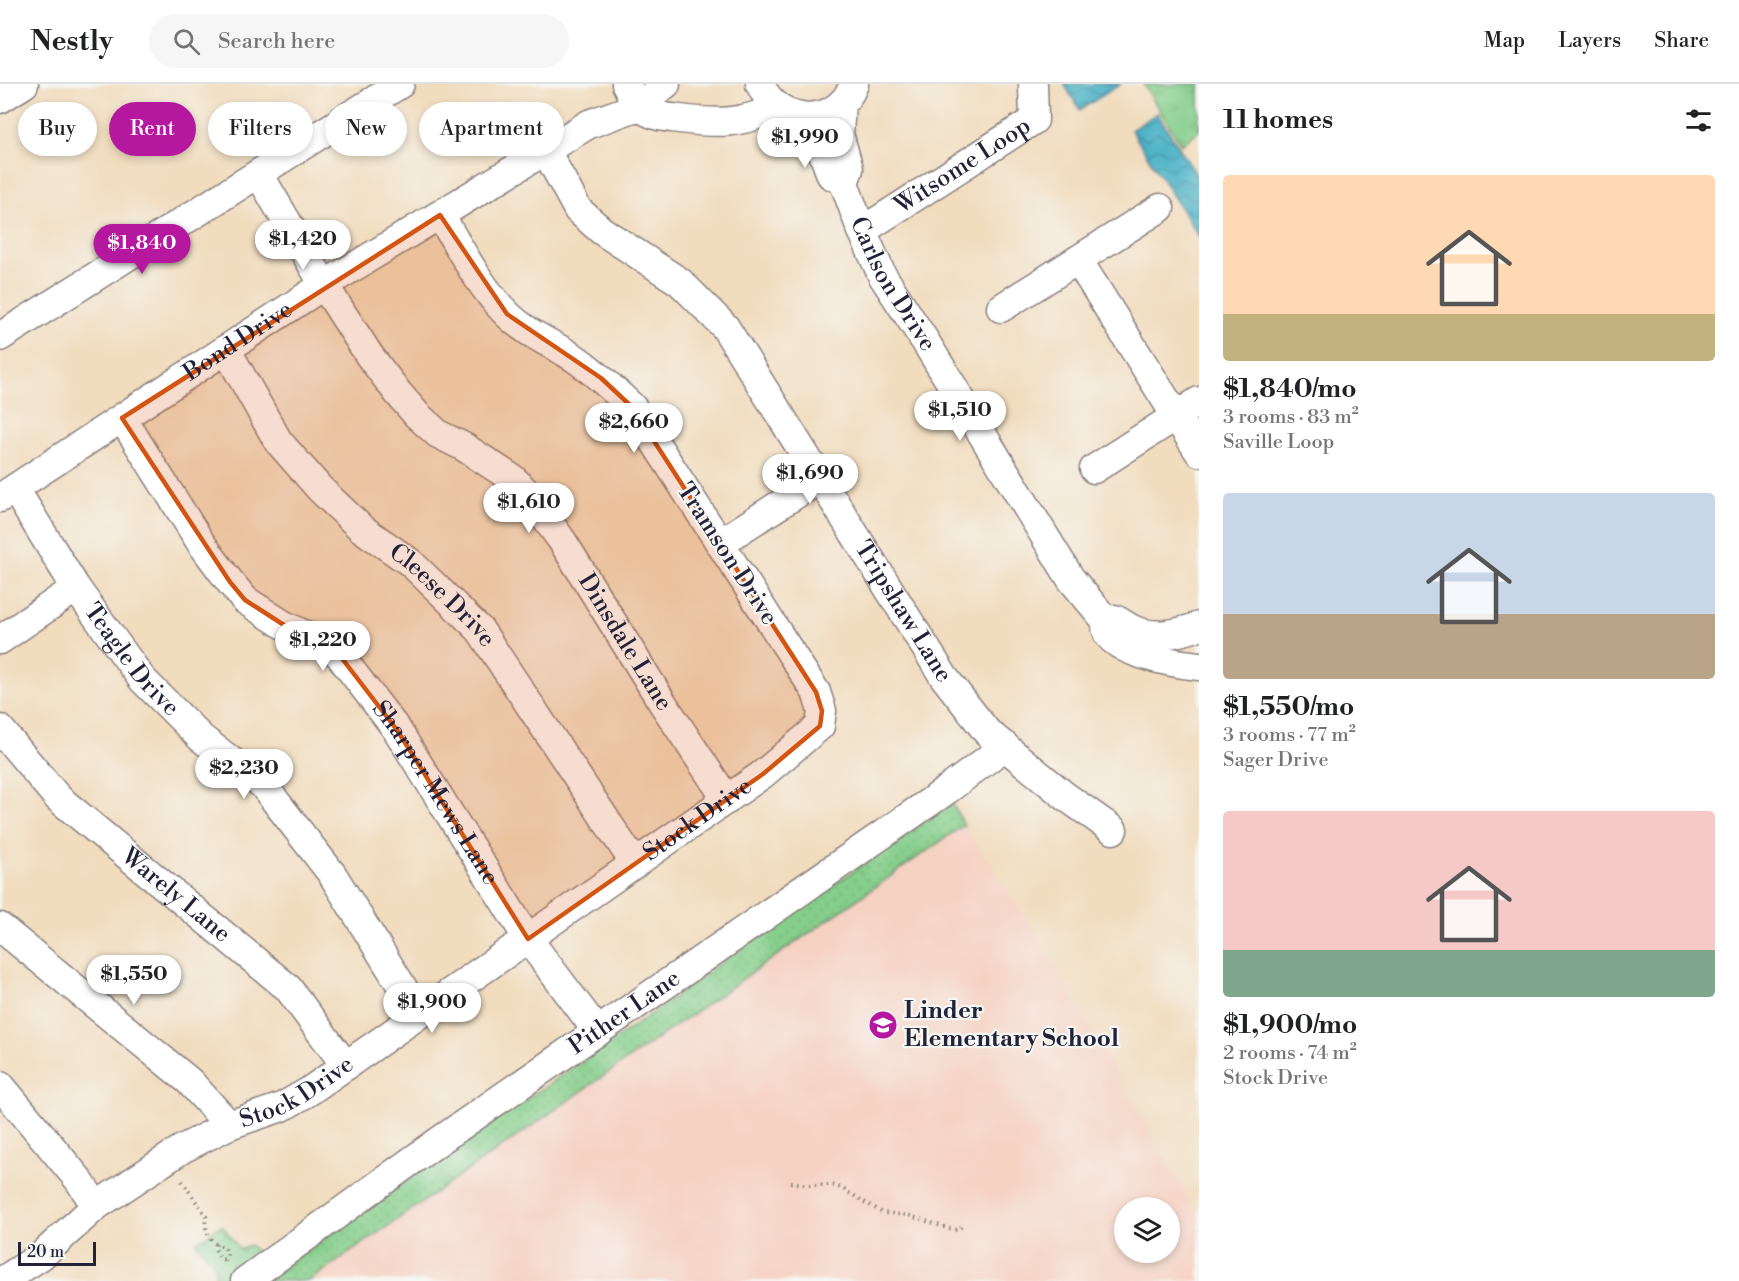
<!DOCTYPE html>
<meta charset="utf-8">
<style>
:root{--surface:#fff;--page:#f6f6f6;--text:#202124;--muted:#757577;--line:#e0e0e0;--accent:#b5179e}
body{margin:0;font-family:"Libre Bodoni",serif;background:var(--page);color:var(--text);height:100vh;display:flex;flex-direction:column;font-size:22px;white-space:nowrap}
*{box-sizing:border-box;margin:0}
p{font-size:20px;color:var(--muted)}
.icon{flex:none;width:33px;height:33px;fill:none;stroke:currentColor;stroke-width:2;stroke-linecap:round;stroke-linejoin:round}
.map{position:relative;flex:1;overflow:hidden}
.side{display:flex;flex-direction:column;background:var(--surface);width:540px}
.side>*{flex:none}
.guide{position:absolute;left:18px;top:18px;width:570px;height:54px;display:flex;gap:12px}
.controls{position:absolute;left:1114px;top:1113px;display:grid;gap:12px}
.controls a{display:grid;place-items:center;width:66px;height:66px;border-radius:50%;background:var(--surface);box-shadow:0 3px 9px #0003;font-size:30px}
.scale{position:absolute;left:18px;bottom:15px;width:78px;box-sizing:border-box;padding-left:6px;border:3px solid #22223b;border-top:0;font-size:16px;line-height:21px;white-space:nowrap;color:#22223b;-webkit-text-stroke:4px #f6f6f2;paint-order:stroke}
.price{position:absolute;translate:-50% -51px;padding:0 14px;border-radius:21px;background:#fff;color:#222;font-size:20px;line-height:39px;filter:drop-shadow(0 2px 3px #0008)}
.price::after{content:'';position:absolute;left:50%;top:36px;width:18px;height:14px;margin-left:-9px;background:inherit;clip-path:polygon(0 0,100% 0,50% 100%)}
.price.current{background:var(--accent);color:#fff}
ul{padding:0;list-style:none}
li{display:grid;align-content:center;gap:12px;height:318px;padding:0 24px}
li span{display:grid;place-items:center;height:186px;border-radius:6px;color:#555}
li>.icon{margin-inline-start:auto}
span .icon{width:108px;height:108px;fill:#fffc;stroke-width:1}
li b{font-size:26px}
h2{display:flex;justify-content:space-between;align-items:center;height:72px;padding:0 24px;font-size:26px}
.pill{padding:0 21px;border-radius:27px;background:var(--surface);box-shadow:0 3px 9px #0003;font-size:21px;line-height:54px}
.pill.current{background:var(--accent);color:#fff}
header{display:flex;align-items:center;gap:36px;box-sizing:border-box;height:84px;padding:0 30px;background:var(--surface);border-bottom:2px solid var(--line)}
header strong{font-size:28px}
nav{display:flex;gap:33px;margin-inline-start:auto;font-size:21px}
.search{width:420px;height:54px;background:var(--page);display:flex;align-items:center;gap:15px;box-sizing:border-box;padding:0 21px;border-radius:33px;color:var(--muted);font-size:22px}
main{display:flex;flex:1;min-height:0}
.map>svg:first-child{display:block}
.built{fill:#f6d2c3;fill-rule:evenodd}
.grass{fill:url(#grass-dots);stroke:#547863;stroke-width:1.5}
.park{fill:url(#park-tufts);stroke:#547863;stroke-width:1.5}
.water{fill:url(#water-waves);stroke:#346980;stroke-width:1.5}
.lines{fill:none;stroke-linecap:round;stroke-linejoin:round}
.minor-casing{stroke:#8a7f7c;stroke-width:31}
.path{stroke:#8a7f7c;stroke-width:4;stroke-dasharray:1.5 4.5;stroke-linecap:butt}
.minor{stroke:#fff;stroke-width:28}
.marked{fill:#d45411;fill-opacity:0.2;stroke:#d45411;stroke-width:4.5;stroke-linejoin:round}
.labels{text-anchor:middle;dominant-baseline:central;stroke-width:4.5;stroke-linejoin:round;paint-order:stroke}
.street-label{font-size:24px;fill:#22223b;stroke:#f6f6f2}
.poi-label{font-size:24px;font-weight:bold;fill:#22223b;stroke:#f6f6f2;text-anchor:start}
</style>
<header>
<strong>Nestly</strong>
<div class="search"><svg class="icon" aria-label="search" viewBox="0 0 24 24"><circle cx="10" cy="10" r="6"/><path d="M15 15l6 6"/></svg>Search here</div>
<nav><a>Map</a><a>Layers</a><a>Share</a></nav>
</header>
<main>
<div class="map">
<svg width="1199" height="1197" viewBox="0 0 1199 1197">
<defs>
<pattern id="grass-dots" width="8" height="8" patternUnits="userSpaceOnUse" patternTransform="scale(1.5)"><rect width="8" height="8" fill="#85ce8b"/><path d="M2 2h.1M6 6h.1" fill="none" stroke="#73b179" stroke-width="1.8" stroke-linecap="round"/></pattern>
<pattern id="park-tufts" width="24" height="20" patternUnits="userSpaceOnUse" patternTransform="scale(1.5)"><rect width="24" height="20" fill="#85ce8b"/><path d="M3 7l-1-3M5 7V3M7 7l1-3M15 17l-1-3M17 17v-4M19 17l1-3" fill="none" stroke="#73b179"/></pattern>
<pattern id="water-waves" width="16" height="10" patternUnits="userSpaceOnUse" patternTransform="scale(1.5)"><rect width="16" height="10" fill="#46b0c5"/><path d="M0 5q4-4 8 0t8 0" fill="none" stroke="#3a8fa1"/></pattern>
</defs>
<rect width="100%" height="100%" fill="#f6f6f2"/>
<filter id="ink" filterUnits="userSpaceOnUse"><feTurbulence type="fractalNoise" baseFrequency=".0167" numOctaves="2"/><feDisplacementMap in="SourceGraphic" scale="12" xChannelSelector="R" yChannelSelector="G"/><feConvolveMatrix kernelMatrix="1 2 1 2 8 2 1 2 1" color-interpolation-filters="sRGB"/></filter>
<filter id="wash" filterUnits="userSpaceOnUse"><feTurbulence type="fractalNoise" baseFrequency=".008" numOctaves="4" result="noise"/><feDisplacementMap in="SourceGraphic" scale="24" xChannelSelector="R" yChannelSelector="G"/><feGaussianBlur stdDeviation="1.35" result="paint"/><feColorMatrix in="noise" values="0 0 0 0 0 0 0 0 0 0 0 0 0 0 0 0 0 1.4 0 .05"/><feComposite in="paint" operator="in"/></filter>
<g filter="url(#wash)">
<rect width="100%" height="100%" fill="#f1dcbd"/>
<path class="built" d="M964,741l71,107 164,285v64h-890zM1125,1124h45v44h-45z"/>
<path class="grass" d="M952,719l12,22 -655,456h-45l107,-76 272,-185 76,-56z
M222,1141l18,25 10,-5 11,12 -28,24h-21l4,-7 -2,-10 -18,-22z"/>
<path class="park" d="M1199,0v47l-18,14 -37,-60z"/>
<path class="water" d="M1064,0h57l-41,26z
M1157,29l39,61 3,8v55l-68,-107z"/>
</g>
<g filter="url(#ink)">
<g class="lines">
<g class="minor-casing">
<g id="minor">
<path d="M626,0c4,7 8,18 14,23 13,10 25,10 40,12 38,5 62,5 98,-12"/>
<path d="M760,0c18,42 77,45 94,0"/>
<path d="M0,15l24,-15"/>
<path id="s1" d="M841,20l-2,30 10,35 -5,14 15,41 23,51 43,66 146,238 36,43c-9,30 72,42 92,44"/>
<path d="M795,32l23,24 13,35 6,3"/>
<path id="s2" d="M545,65l33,61 24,21 78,51 45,45 219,350 43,55 78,64 48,34"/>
<path id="s3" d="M259,90l65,111 45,70 29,38 19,22 21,19 26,13 49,32 15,15 35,48 99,160 65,98"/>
<path id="s4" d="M862,147l172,-111 -1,-36"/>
<path d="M1078,176l98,156 -82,53"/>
<path d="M1001,224l159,-100"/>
<path d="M0,253l400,-253"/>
<path id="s5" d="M226,265l52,92 42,48 41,39 50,35 69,67 155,234"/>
<path d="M1199,317l-23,15 23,36"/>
<path id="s6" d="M122,334l79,125 29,39 15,18 39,25 30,14 23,13 60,78 131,209 70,93"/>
<path id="s7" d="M15,405l61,99 66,91 59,59 62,47 69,89 87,140"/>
<path id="s8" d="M0,414l324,-213 265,-161 50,-18 27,-22"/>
<path d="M720,459l101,-65"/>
<path d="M1107,538l8,-3c6,3 11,7 17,10 22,10 45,5 67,-3"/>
<path d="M0,556l76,-52"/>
<path id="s9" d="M0,645l58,69 230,190 58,78"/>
<path d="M0,843l189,154 40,44"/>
<path d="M0,1001l78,94 18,27"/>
<path id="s10" d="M2,1197l39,-25 55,-50 86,-57 47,-24 53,-18 26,-15 455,-318 57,-48 2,-15 -6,-19 -184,-285c-18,-17 -36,-34 -56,-48 -23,-15 -49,-25 -69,-45 -28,-28 -47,-66 -67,-99"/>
<path id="s11" d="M245,1197l194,-140 508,-351 58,-44"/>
</g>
</g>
<path class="path" d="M182,1097l24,35c-2,9 1,22 10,28 3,2 6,2 9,4l2,5 -1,8
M791,1098l18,3h23l9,3 42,25 25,2 42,14 7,1 7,-5
M216,1160l-1,5 6,10 5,1"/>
<use href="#minor" class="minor"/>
</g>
</g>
<path class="marked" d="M440,131l67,99 94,64 31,29 184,285 6,19 -2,15 -57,48 -235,165 -131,-209 -60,-78 -53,-27 -39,-25 -15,-18 -108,-164z"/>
<defs>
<g id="school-disc" transform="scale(1.5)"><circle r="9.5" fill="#b5179e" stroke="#f6f6f2"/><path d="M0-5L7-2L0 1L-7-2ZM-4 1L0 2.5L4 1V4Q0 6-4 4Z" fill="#fff"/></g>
</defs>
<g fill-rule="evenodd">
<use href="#school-disc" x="883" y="941"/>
</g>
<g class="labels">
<g class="street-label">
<text stroke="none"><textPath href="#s4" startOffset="120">Witsome Loop</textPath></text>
<text stroke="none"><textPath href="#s1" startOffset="194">Carlson Drive</textPath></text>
<text stroke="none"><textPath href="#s8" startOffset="285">Bond Drive</textPath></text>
<text transform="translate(727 470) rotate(57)">Tramson Drive</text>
<text stroke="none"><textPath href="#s5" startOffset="332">Cleese Drive</textPath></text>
<text stroke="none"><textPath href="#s2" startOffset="594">Tripshaw Lane</textPath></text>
<text stroke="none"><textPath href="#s3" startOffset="603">Dinsdale Lane</textPath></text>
<text stroke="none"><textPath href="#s7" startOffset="207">Teagle Drive</textPath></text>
<text stroke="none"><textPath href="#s6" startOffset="498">Sharper Mews Lane</textPath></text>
<text stroke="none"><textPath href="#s10" startOffset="838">Stock Drive</textPath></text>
<text stroke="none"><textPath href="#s9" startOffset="243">Warely Lane</textPath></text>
<text stroke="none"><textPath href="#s11" startOffset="465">Pither Lane</textPath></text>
<text stroke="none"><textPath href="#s10" startOffset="352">Stock Drive</textPath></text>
</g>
<g class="poi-label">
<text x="904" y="927">Linder<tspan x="904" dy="28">Elementary School</tspan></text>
</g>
</g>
</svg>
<div class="controls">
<a><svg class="icon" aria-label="layers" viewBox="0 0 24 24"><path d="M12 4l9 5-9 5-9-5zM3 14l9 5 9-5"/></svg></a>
</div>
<div class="scale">20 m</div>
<b class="price" style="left:805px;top:85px">$1,990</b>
<b class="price" style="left:303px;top:187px">$1,420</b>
<b class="price current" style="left:142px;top:191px">$1,840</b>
<b class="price" style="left:960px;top:358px">$1,510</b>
<b class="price" style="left:634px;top:370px">$2,660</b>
<b class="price" style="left:810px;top:421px">$1,690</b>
<b class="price" style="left:529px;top:450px">$1,610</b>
<b class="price" style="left:323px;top:588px">$1,220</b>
<b class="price" style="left:244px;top:716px">$2,230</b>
<b class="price" style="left:134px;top:922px">$1,550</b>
<b class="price" style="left:432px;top:950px">$1,900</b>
<div class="guide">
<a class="pill">Buy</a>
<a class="pill current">Rent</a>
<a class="pill">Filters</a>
<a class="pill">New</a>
<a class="pill">Apartment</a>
</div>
</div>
<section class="side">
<h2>11 homes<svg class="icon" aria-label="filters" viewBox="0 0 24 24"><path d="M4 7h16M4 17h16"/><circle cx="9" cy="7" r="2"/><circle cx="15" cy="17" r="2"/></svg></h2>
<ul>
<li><span style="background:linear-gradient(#ffd9b3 75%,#c2b280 0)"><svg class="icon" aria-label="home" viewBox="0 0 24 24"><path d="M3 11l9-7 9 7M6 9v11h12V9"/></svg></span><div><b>$1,840/mo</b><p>3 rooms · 83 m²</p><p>Saville Loop</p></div></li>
<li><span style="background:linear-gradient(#c9d6e8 65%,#b9a48a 0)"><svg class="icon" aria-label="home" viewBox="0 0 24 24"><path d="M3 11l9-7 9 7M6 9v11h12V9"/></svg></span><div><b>$1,550/mo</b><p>3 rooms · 77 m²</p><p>Sager Drive</p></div></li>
<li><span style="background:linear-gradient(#f6c9c9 75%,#7fa58c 0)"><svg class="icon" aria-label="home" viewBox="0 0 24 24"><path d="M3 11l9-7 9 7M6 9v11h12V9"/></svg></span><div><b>$1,900/mo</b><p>2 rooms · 74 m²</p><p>Stock Drive</p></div></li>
</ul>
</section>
</main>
